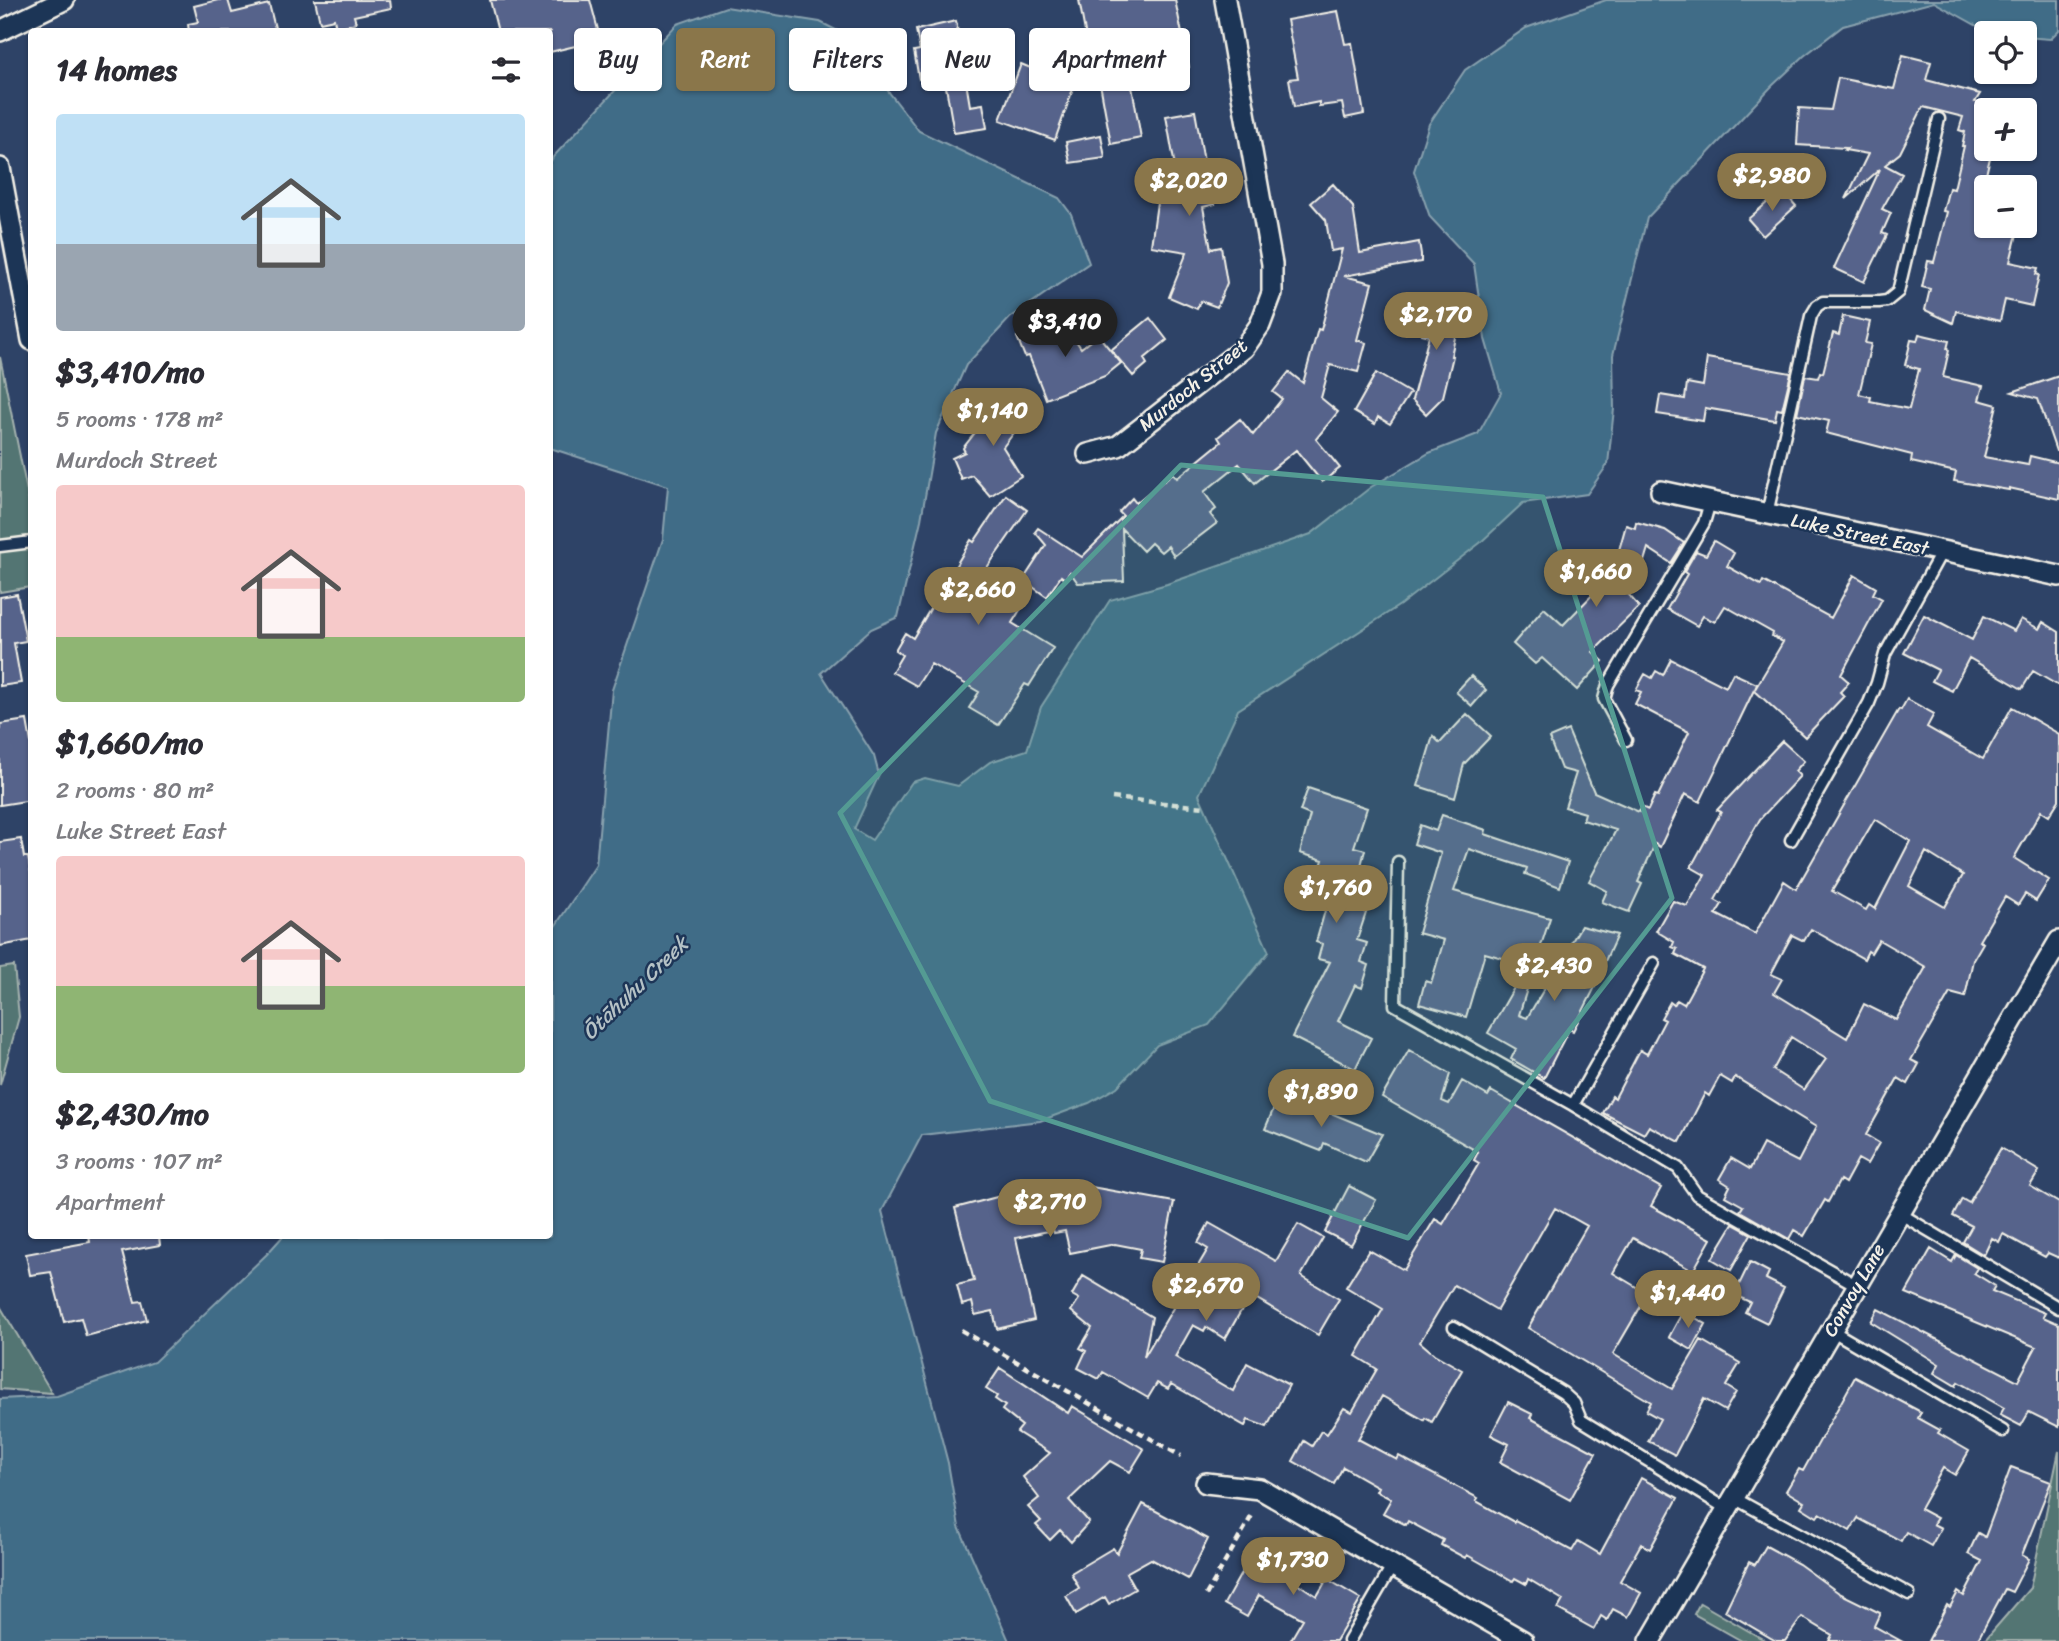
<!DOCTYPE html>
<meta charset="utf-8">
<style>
:root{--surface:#fff;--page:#f2f2f3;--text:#2b2b33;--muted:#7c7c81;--accent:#8a764a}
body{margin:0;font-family:Sriracha,sans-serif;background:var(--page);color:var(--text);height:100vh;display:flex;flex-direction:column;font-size:26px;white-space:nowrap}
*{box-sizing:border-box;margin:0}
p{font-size:23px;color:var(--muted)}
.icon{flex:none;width:38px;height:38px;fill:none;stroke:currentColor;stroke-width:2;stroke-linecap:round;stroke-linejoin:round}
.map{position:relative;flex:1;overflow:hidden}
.side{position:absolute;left:28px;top:28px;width:525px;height:1211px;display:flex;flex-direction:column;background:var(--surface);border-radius:7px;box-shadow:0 2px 5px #0004}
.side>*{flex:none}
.top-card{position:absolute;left:574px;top:28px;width:665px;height:63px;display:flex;gap:14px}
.fabs{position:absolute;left:1974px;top:21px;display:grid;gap:14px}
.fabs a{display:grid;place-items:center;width:63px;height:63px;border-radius:7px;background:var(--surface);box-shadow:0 2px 5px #0004;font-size:35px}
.price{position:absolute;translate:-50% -60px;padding:0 16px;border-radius:24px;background:var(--accent);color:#fff;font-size:23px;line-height:46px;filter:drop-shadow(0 2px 4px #0008)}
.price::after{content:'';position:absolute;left:50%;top:42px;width:21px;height:16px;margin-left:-10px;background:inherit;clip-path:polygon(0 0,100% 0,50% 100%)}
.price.active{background:#222;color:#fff}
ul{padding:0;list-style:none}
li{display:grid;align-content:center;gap:14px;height:371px;padding:0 28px}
li span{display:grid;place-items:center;height:217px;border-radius:7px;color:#555}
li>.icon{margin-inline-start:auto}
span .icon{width:126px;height:126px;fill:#fffc;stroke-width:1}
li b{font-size:30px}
h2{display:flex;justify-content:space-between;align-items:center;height:84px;padding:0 28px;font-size:30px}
.tag{padding:0 24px;border-radius:7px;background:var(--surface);box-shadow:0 2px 5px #0004;font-size:24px;line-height:63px}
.tag.active{background:var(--accent);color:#fff}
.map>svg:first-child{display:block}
.green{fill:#537473;stroke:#a4b2ae;stroke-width:2}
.water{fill:#406c87;stroke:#88a1ae;stroke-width:2}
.building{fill:#56648b;stroke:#f4f1e8;stroke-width:2;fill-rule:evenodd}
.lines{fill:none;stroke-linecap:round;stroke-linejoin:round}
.lane-casing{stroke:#f4f1e8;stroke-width:15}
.street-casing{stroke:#f4f1e8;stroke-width:24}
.path{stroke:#f4f1e8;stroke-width:4.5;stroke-dasharray:7 5;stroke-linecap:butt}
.lane{stroke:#1d3557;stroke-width:10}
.street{stroke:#1d3557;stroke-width:19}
.marked{fill:#549b93;fill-opacity:0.2;stroke:#549b93;stroke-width:5;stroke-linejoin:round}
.labels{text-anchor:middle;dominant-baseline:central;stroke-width:5;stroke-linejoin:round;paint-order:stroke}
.street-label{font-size:19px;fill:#f4f1e8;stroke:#1d3557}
.water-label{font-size:21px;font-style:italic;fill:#b5c2c6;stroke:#1d3557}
</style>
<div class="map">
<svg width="2059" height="1641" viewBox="0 0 2059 1641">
<rect width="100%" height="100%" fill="#2e4367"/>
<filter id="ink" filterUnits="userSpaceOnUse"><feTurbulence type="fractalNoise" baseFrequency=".0143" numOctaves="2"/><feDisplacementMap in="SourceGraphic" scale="14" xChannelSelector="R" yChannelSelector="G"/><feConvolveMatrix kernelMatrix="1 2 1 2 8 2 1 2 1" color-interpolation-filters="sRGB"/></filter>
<g filter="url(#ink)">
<path class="green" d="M0,357l32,159 -1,71 -31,5z
M14,966l5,51 -19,68v-117z
M0,1306l52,87 -52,-4z
M2059,1451v190h-75l46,-53z
M1700,1603l66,38h-24l-48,-27z"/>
<path class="water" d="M1606,0h453v30l-9,9 -25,-2v-4h-35l-56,-31 -91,24 -39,30 -32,30 -125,132 -34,137 1,54 -6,55 -21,30 -64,9 -43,40 -80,62 -162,105 -39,85 70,157 -60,73 -52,20 -40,42 -28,16 -49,18 -118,14 -40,76 66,252 11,64 50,114h-1009v-242l57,-3 97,-34 113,-108 16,-18h267v-302l46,-69 16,-175 51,-151 5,-53 -118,-38v-285l3,-6 124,-133 49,-17 94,15 24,12 75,97 140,67 12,16 18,49 -79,55 -44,47 -30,68 -15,87 -23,97 -27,12 -50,44 53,83 5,19 -25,54 18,11 40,-58 13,-4 33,8 32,-24 37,-12 14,-43 69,-107 57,-16 144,-50 60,-47 58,-34 49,-19 23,-41 -16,-54 -11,-75 -44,-47 -16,-46 15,-47 36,-54 61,-42z"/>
<path class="building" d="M218,0h10l4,13 37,-9 7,28h-87l-1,-8 10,-2 -4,-16z
M315,0h75l1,8 -37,8 2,7 -20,5 -2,-9 -14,3z
M490,0h100l8,30 -16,4 2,10 -34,8v-20h-52z
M1079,0h96l14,67 -16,3v3l-42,8 10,57 -30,6 -19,-105 -4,9z
M1338,11l7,33 7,-1 12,71 -19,4 -3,-15 -23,3v-4l-25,5 -5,-28 9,-1 -11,-58z
M956,21l14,85 13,-2 4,24 -33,5 -10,-58 -25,4 -5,-28 6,-1 -4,-20z
M1903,55l28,7 -5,18 54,14 -5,8 11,3v44h6l-11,47 5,1v3l-6,26h39l-9,36 28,6 -2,6 3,1 -7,31 -27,-6 -5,21 -44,-10 -3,12 -28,-13 5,-21 -8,-2 6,-26 6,1 13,-50 -4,-1 6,-23 5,1 10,-43h-2l3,-14 -6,-2 4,-13 -40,-10 -23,46 -15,12 17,9 -20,35 9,4 -9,20 5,2 -23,47 -30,-14 46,-99 -34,30 22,-45 -23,-4 2,-2 -50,-3 2,-37 32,2 7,-32 56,11z
M1021,64l53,22 -19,54 -55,-20z
M1195,111l13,73 3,-1 4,21 -12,3 8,42 10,-2 6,36 -10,24 -16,-6 -4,8 -28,-12 18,-45 -36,-6 9,-65 17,-3 -11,-62z
M1101,135l4,23 -35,5 -4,-21z
M1333,184l20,23 7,46 59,-11 2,12v8l-77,14 28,7 -15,57 9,3 -8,29 -28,-7 -9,33 17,14 -22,27 24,29 -18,14 -26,-32 -41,33 -16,-19 -35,28 12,17 -6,5 7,9 -43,33 -6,-10 -7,6 -10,-9 -8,8 -21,-22 2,52 -46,2 -8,-11 -5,7 -4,-3 -14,21 -24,-17 23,-35 -11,-13 3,-4 44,29 41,-41 -4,-4 13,-14 4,5 37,-30 4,5 44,-36 -3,-5 22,-18 13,16 29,-36 -9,-7 16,-20 14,11 15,-54 3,1 21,-81 -11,2 -5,-31 -15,-17z
M1782,190l14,16 -33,30 -15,-17z
M1428,296l24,6 -1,5 10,3 -10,46h2l-10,41 -17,17 -14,-14 17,-64 -8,-2z
M1843,316l27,6 -5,21 6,1 -12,50 12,3 -1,4 39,8 10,-40 -14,-4 6,-25 6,1 2,-7 30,7 -2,8 2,1 -6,27 40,9 -4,14 18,5 -13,52 44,8 2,-9 29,7v36l-50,-11v2l-55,-9 2,-9 -45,-10 1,-7 -86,-22 3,-12 -32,-7 8,-38 13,2 2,-6 3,1 10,-40 6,2z
M1150,318l17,22 -23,19 3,5 -14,12 -22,-26z
M1055,319l6,15 8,-3 12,17 17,-13 23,28 -16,13 -59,23 -17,-43 -4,1 -8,-20z
M1707,358l84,15 -9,37 -5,-1 -2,11 -70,-12 -2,13 -46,-7 3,-19 25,4 2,-16 16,3z
M1376,373l34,20 -20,31 -12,-7 -3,7 -21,-12z
M2059,376v75h-3l-18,-52 -26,-7z
M1006,394l24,18 -27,35 18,29 -31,20 -18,-21 -11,4 -9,-21 13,-6 -2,-4z
M1006,495l21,15 -41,59 42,28 -16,26 41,25 -24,38 -4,-2 -27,41 -29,-17 10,-16 -48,-28 -14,22 -25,-14 10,-17 -7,-5 10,-17 8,5 58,-98 3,2z
M1636,522l29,8 19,13 -13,20 -23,-15 -11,36 -6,-2 -7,7 15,18 -46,45 10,9 -26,29 -35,-32 -7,6 -22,-20 31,-36 19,17 39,-40 -10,-11 27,-24 7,-25 9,3z
M1714,541l20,12 -7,13 34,19 2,-4 68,37 23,-43 22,13 -3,6 9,5 -41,76 8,7 -9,10 4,4 -39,41 -51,-47 -54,112 -15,-8 -25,53 -5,-3 -17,38 4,2 -13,28 -27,-10 5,-11 -18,-10 27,-51 -33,-10 2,-7 -20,-6 11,-34 -15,-4 -12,-31 19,-8 26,62 45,20 3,-5 6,3 7,-15 3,1 31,-64 -54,-28 6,-12 -5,-2 9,-16 7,4 4,-7 7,4 8,-16 55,28 7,-14 24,11 -2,5 28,-47 -11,-6 1,-3 -48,-27 -10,16 -12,-6 -6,10 -30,-17 20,-35 -3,-2 12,-21 10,4z
M17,594l9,47 -12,2 7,40 -21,3v-89z
M1924,615l48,25 12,-24 30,15 7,-12 18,10 4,-7 16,10v54l-26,-15 -11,18 -53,-31 -17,33 -20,-10 6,-11 -34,-17z
M1471,676l15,14 -14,16 -16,-14z
M1907,699l27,15 -7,13 56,32 29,-52 47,27v66l-10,16 -8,-5 -27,47 35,22 -13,21 -11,-7 -7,11 -13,-8 -26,44 4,2 -10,17 -8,37 -15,-4 -39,67 8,4 -11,20 -10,-6 -32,57 13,8 -12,21 -9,-5 -13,24 -5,-3 -12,22 -3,-2 -21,36 -10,-6 -5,9 -49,-28 3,-5 -18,-10 5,-10 -11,-7 12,-21 19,11 13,-25 35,18 18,-35 -81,-50 -3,6 -12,-7 -11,20 -4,-3 -25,49 -31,-16 -5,8 -41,-21 9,-17 3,2 25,-48 7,4 18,-34 -4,-2 9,-16 4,3 3,-5 7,4 19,-35 -28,-15 2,-5 -5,-2 2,-5 -18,-11 17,-30 14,5 18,-31 -14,-8 30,-55 -4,-2 65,-69 22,20 -9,10 5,5 -40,43 -45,81 7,4 -6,10 39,20 29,-53 12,8 103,-180 2,1zM1875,819l35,22 -35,68 -6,-4 -3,5 -34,-19zM1926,852l37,23 -18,32 -36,-21zM1811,929l53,30 4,-8 3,2 8,-13 47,27 -30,53 -32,-16 -17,34 -73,-45 8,-14 -11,-5 21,-39 12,6zM1791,1037l35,22 -22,31 -31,-20z
M1467,714l24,22 -27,28 -9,34 -37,-12 15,-50 7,7z
M27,720l5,28v52l-32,5v-81z
M1308,788l59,20 -13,39 11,3 -8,31 11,4 -6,20 6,2 -11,33 10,3 -6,19 8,3 -7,23 -7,-3 -17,36 33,17 -16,31 -63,-32 38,-75 -12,-3 4,-15 -6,-2 11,-38 -8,-2 5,-17 -8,-3 7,-22 -23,-7 10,-38 -10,-4z
M1442,815l44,15 -1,4 83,28 -8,25 -35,-13 2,-6 -58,-19 -15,42 96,27 -16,49 -49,-14 -19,64 -47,-13 6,-23 6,2 13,-43 -26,-7 23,-80 -27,-9 6,-19 16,6z
M21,839l3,18h4l4,21v62l-32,6v-104z
M1581,926l36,9 -18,39 2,1 -28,56 -4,-2 -25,49 -33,-19 5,-10 -28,-16 35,-61 8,4 -12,39 8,3z
M1409,1050l41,24 -8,27 7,3 13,-23 26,15 3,-5 170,97 -10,18 60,33 -18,32 -60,-33 -20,35 35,21 -35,60 59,35 29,-49 39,23 -14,23 10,6 -11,19 -21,-12 -29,56 -27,-14 12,-22 -14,-8 5,-9 -123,-74 59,-102 -32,-18 -58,102 -43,-25 -34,57 14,12 28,16 -30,52 -7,-4 -1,2 -42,-24 -24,43 39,21 2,-4 79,42 -2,3 38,21 1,-2 57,31 6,-10 22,13 41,-76 37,20 -28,51 -9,-5 -21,37 21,12 -13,24 -15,-8 -6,11 -6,-4 -7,13 -36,-20 5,-9 -35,-21 -2,5 -11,-6 -2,3 -46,-26 -2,3 -24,-13 2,-5 -35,-19 -2,4 -23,-12 8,-14 -15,-8 2,-4 -35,-20 -9,17 -41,-23 11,-20 8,5 9,-15 6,3 17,-26 8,4 25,-43 -21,-13 27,-47 -37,-22 23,-37 35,20 31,-51 8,5 36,-61 -5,-3 4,-8 -96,-55z
M1279,1096l24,10 1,-4 78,32 -16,28 -42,-19 -3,8 -56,-22z
M2001,1148l38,23 -9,15 29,17v55l-11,-5 -3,4 -42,-23 -4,8 -7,-4 -8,17 -21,-13 9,-16 -19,-10 9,-17 7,4z
M1086,1186l88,16 -12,60 -23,-4 2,-9 -26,-5 -45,9 -5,-22 -11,2 -1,-3 -37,8 18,82 -37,9 -4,-18 -18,4 -3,-13 -10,3 -5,-20 17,-4 -19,-73 61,-16 2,7z
M1349,1186l27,14 -25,45 -26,-13z
M1209,1223l67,38 22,-37 25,14 -22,38 38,23 -21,36 -68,-40 -25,44 -19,-12 -2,4 -11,-6 -18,32 58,34 14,-28 42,22 -22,42 -19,-7 -3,6 -74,-42 -3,5 -11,-6 -9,15 -45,-26 -4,7 -21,-11 8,-17 -6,-3 12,-20 -21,-17 8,-12 -7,-4 11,-19 69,41 -8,40 64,-108 -10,-6z
M1733,1224l18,10 -20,36 -19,-11z
M89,1236h70l1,9 -38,7 13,50 7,-1 5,19 -61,16 -5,-18 -17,4 -13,-50 -21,3 -4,-21 64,-12z
M1931,1249l21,13 4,-7 21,13 -3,5 21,13 -3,5 53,22 -2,4 16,7v103l-30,-15 -8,14 -21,-11 4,-7 -46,-26 -2,4 -22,-13 5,-9 -68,-42 7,-13 140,72 18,-34 -130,-54z
M1750,1262l19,10 -3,7 18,9 -17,35 -22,-11 5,-10 -16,-7z
M1683,1311l23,13 -14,26 -23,-13z
M1000,1368l68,45 4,-7 72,43 -14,23 -20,-11 -41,39 20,22 -18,20 -11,-12 -10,10 -14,-15 5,-4 -13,-14 11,-9 -16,-21 27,-24 -33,-21 5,-6 -20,-16 3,-4 -10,-7 2,-3 -11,-7z
M1855,1377l66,35 -3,6 22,12 -2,3 31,18 -14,24 -12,-7 -23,41 17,9 -4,6 8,4 -10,18 -25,-14 -5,9 -43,-23 -8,13 -30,-18 -3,4 -16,-10 3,-5 -18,-11 13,-22 4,2z
M1508,1402l24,12 -2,4 66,35 -26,47 -70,-38 9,-18 -18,-9z
M2011,1467l40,15 -29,73 7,4 -17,33 -7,-3 -28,52h-49l19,-36 3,2 8,-15 6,4 18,-35 -14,-7 10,-21 7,4z
M1143,1504l65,35 -20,40 -37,-20 -25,14 9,16 -26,15 -4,-7 -29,17 -10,-18 13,-8 -8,-15 42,-25 4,5z
M1270,1538l21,12 -11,21 4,2 -1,1 34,22 10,-17 34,20 -25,42h-46l13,-22 -44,-24 -12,22 -23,-13 24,-43 7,3z
M1766,1546l33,18 40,29 41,20 -6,13 27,15h-72l3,-6 -30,-18 -17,24h-9l-51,-30 24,-49 6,3z"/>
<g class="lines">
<g class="lane-casing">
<path id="lane" d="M1767,514l44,-198 6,-10 6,-4h56l8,-1 11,-9 41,-173
M0,546l32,-4
M1626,740l-22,-41 4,-14 96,-162 6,-21
M1791,840l78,-137 8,-20 8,-29 57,-103
M1398,862l-3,143 178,100 105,63 19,27 159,90
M1573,1105l81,-142
M1899,1213l160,95
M1454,1327l109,66 11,10 7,17 146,89
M1831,1330l172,101
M1734,1498l175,96
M1349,1641l44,-76"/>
</g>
<g class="street-casing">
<path id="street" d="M0,31l64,-31
M0,168l32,172
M1088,454l30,-8 126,-98 16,-23 12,-32v-29l-47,-264
M1661,491l398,85
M1206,1483l54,6 263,152
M1650,1641l409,-700"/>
</g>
<path class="path" d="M1112,798l92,9
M961,1330l220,126
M1206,1595l48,-83"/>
<use href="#lane" class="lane"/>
<use href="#street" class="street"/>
</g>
</g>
<path class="marked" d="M1181,465l362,32 129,401 -264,340 -418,-137 -150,-288z"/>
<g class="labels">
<g class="street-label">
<text transform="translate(1193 385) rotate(-39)">Murdoch Street</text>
<text transform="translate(1860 534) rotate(12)">Luke Street East</text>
<text transform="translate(1854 1290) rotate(-60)">Convoy Lane</text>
</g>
<g class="water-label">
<text transform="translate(635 988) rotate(-44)">Ōtāhuhu Creek</text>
</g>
</g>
</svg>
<div class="fabs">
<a><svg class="icon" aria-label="locate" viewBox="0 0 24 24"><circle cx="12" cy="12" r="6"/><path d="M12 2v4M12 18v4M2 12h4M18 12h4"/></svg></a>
<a>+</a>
<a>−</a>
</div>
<b class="price" style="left:1772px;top:213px">$2,980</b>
<b class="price" style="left:1189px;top:218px">$2,020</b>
<b class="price" style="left:1436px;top:352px">$2,170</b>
<b class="price active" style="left:1065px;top:359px">$3,410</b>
<b class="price" style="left:993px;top:448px">$1,140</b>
<b class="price" style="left:1596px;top:609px">$1,660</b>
<b class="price" style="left:978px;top:627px">$2,660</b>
<b class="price" style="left:1336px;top:925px">$1,760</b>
<b class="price" style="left:1554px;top:1003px">$2,430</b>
<b class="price" style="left:1321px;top:1129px">$1,890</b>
<b class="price" style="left:1050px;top:1239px">$2,710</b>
<b class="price" style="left:1206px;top:1323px">$2,670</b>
<b class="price" style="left:1688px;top:1330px">$1,440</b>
<b class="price" style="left:1293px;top:1597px">$1,730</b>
<div class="top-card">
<a class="tag">Buy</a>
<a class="tag active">Rent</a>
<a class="tag">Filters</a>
<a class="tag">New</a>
<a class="tag">Apartment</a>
</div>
<section class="side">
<h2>14 homes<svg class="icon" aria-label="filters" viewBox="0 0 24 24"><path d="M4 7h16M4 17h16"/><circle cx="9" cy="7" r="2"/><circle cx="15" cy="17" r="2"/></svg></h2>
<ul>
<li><span style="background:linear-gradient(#bfe0f5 60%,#9aa5b1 0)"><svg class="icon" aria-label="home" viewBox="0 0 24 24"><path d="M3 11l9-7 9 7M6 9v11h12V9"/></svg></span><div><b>$3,410/mo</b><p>5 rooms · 178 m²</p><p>Murdoch Street</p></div></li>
<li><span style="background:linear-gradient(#f6c9c9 70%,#8fb573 0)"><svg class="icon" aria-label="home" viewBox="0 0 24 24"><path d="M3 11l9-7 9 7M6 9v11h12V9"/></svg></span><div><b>$1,660/mo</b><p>2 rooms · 80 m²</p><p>Luke Street East</p></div></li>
<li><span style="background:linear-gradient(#f6c9c9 60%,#8fb573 0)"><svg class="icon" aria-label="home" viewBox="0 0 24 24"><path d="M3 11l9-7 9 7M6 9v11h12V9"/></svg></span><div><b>$2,430/mo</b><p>3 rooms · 107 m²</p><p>Apartment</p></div></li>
</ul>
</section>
</div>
